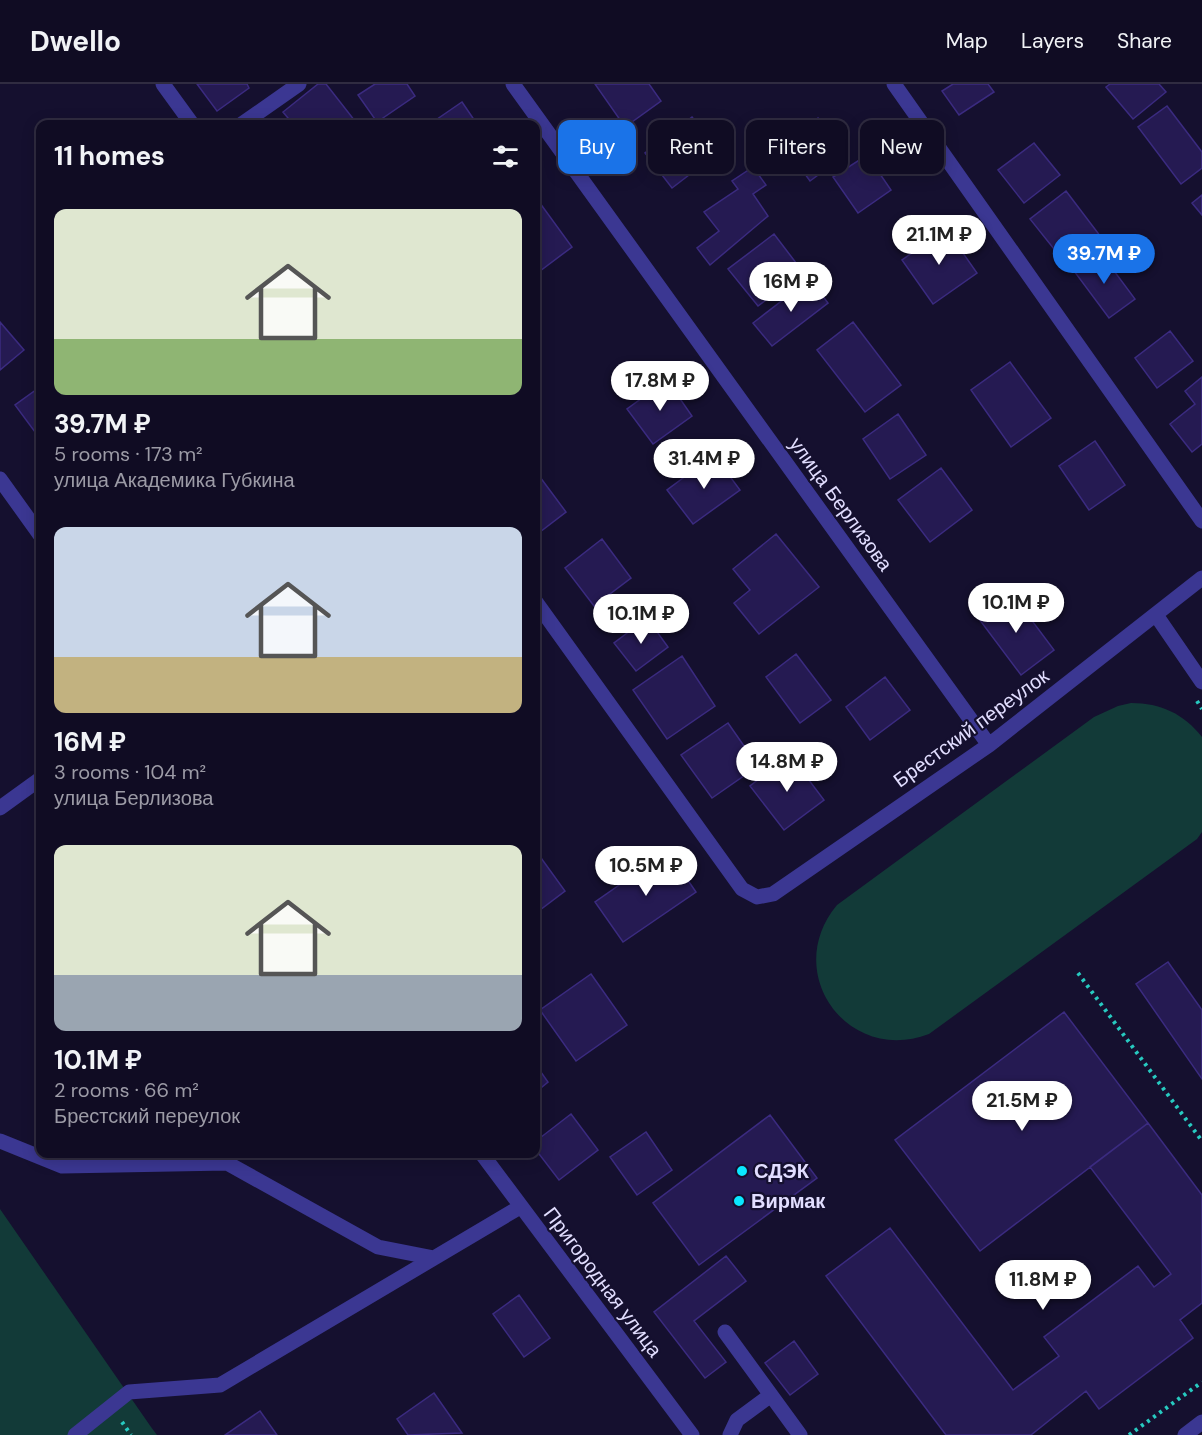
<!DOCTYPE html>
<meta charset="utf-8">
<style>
:root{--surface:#100c23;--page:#1e1a30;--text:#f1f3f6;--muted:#9c9ba6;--line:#302c41;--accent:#1a73e8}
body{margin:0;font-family:"DM Sans",sans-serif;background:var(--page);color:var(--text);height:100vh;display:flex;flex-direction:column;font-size:22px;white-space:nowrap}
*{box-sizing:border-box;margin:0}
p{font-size:20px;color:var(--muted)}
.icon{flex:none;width:33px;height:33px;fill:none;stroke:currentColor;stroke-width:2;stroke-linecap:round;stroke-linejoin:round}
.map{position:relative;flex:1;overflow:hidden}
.side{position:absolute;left:36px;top:36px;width:504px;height:1038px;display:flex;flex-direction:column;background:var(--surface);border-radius:12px;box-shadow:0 3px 15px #0003,0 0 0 2px var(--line)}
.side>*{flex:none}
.banner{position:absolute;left:558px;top:36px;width:554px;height:54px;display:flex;gap:12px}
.price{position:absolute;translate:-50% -51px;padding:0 14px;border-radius:21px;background:#fff;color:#222;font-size:20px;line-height:39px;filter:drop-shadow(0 2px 3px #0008)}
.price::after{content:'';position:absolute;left:50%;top:36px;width:18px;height:14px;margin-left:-9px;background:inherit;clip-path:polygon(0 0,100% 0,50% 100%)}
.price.on{background:var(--accent);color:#fff}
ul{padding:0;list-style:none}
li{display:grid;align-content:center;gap:12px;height:318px;padding:0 18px}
li span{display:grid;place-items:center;height:186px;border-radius:12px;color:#555}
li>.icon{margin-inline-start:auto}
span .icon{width:108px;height:108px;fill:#fffc;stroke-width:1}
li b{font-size:26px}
h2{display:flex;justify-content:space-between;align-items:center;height:72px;padding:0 18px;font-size:26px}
.chip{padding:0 21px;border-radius:12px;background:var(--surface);box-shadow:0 3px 15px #0003,0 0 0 2px var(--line);font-size:21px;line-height:54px}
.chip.on{background:var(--accent);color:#fff}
header{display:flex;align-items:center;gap:36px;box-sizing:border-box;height:84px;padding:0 30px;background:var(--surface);border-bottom:2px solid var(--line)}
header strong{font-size:28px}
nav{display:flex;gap:33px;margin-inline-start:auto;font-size:21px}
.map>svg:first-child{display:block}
.green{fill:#123a38}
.building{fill:#251a52;stroke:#3b2b80;stroke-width:1.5}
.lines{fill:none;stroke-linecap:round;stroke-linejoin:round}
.path{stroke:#27cac0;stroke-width:4;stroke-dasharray:3 4.5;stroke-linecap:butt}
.minor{stroke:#3b3792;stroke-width:15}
.poi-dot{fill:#0ae7ff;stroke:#15102f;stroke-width:2}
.labels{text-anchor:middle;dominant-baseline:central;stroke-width:4.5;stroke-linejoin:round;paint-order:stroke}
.street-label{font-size:20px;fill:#e2deff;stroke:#15102f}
.poi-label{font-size:20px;font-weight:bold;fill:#e2deff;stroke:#15102f;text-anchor:start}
</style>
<header>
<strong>Dwello</strong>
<nav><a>Map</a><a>Layers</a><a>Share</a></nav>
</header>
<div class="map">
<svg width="1202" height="1351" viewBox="0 0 1202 1351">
<rect width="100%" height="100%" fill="#15102f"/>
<path class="green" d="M1131,619c30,0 53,11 71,34v95l-5,7 -268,195c-82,31 -148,-62 -92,-129l257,-188 24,-11z
M0,1125l151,218 6,8h-157z"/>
<path class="building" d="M197,0h50l2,4 -32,23z
M318,0h8l29,37 -5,3h-57l-10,-12z
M375,0h32l8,12 -38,26 -19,-27z
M595,0h54l12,17 -36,26z
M953,0h35l6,8 -35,23 -17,-24z
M1110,0h49l7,8 -33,27 -27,-32z
M462,18l15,22h-47z
M1167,22l35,46v16l-21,16 -43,-57z
M692,33l27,35 -47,36 -27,-35z
M818,34l27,37 -35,26 -27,-37z
M1034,59l26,32 -36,28 -26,-33z
M867,71l24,35 -33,23 -25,-36z
M753,83l13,18 -13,9 15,22 -58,49 -13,-17 22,-17 -15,-19 34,-23 -6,-8z
M1066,107l35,46 -35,27 -36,-45z
M1202,111v20l-10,-12z
M537,115l35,48 -36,27v-74z
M946,145l31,44 -44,31 -31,-44z
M774,150l29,38 -45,34 -30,-37z
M1100,168l35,47 -26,19 -35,-47z
M810,195l18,24 -56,43 -19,-23z
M0,238l24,28 -24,20z
M853,238l48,63 -36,27 -48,-62z
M1170,247l23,30 -36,27 -22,-30z
M1010,278l41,56 -40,29 -40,-57z
M1202,293v67l-10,8 -22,-28 25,-20 -10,-13z
M667,296l25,36 -39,28 -26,-35z
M40,303v41l-5,4 -20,-27z
M898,330l28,41 -36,24 -27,-40z
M1095,357l30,44 -36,25 -30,-44z
M714,371l26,35 -47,34 -26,-34z
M941,384l31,42 -42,32 -32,-42z
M540,393l26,35 -30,23v-55z
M776,450l43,53 -60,47 -25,-31 16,-13 -17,-21z
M602,455l29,39 -37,28 -29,-38z
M1012,510l42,56 -33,25 -42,-56z
M647,534l21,29 -32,24 -22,-28z
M796,570l35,46 -31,23 -34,-46z
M682,572l33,50 -48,33 -34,-49z
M885,593l25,33 -40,30 -24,-33z
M728,639l30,43 -46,32 -31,-43z
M790,671l34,45 -40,30 -34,-44z
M536,767l29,40 -29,22z
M668,767l28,41 -73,50 -28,-40z
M1168,878l34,48v69l-66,-95z
M591,890l36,51 -51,36 -36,-51z
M1064,928l84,111 -168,128 -85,-111z
M536,981l12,17 -12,10z
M571,1030l27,36 -39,30 -23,-30v-9z
M770,1031l47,63 -118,87 -46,-62z
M1148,1039l54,72v108l-22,17 13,18 -94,71 -13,-18 -55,44h-85l-120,-159 64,-48 123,162 46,-34 -15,-19 94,-71 16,21 17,-13 -81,-107z
M646,1048l26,38 -35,25 -27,-38z
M726,1172l20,25 -52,40 32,41 -21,16 -51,-66z
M519,1211l31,43 -26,19 -31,-43z
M794,1257l24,33 -28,21 -25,-32z
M434,1309l28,40 -54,2 -11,-16z
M260,1327l17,24h-52z"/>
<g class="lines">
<path class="path" d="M1197,617l5,8
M1078,889l124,168
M122,1338l9,13
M1129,1351l73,-53"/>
<path class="minor" d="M163,0l29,40
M513,0l476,661
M894,0l308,437
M242,40l57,-40
M0,395l40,56
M536,518l206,287 15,8 16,-3 216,-149 213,-167
M1156,531l46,67
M0,724l40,-29
M0,1057l62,25 165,-3 151,84 56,11
M482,1070l210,281
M725,1248l75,103
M75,1351l54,-43 91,-7 300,-178
M730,1351l7,-15 34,-25
M1185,1351l17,-13"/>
</g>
<g class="poi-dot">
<circle cx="742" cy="1087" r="6"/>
<circle cx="739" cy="1117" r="6"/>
</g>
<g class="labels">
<g class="street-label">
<text transform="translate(841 420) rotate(54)">улица Берлизова</text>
<text transform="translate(971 644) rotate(-36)">Брестский переулок</text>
<text transform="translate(603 1198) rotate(53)">Пригородная улица</text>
</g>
<g class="poi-label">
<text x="754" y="1087">СДЭК</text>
<text x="751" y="1117">Вирмак</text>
</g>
</g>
</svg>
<b class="price" style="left:939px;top:182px">21.1M ₽</b>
<b class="price on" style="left:1104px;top:201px">39.7M ₽</b>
<b class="price" style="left:791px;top:229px">16M ₽</b>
<b class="price" style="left:660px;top:328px">17.8M ₽</b>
<b class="price" style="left:704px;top:406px">31.4M ₽</b>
<b class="price" style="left:1016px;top:550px">10.1M ₽</b>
<b class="price" style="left:641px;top:561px">10.1M ₽</b>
<b class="price" style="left:787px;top:709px">14.8M ₽</b>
<b class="price" style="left:646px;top:813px">10.5M ₽</b>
<b class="price" style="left:1022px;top:1048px">21.5M ₽</b>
<b class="price" style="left:1043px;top:1227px">11.8M ₽</b>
<div class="banner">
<a class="chip on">Buy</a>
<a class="chip">Rent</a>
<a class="chip">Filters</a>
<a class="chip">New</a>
</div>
<section class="side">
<h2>11 homes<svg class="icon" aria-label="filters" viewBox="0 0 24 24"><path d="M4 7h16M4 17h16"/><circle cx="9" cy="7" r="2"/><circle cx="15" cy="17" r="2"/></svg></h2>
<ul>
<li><span style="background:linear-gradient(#dfe7d0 70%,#8fb573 0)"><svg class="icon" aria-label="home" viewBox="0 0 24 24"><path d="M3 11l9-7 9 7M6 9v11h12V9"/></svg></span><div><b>39.7M ₽</b><p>5 rooms · 173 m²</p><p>улица Академика Губкина</p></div></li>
<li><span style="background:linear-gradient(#c9d6e8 70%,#c2b280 0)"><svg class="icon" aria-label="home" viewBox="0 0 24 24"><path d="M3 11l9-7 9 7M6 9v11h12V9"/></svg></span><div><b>16M ₽</b><p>3 rooms · 104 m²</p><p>улица Берлизова</p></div></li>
<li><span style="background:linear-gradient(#dfe7d0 70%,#9aa5b1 0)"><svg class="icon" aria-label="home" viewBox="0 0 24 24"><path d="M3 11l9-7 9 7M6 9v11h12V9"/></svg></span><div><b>10.1M ₽</b><p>2 rooms · 66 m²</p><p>Брестский переулок</p></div></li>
</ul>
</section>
</div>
